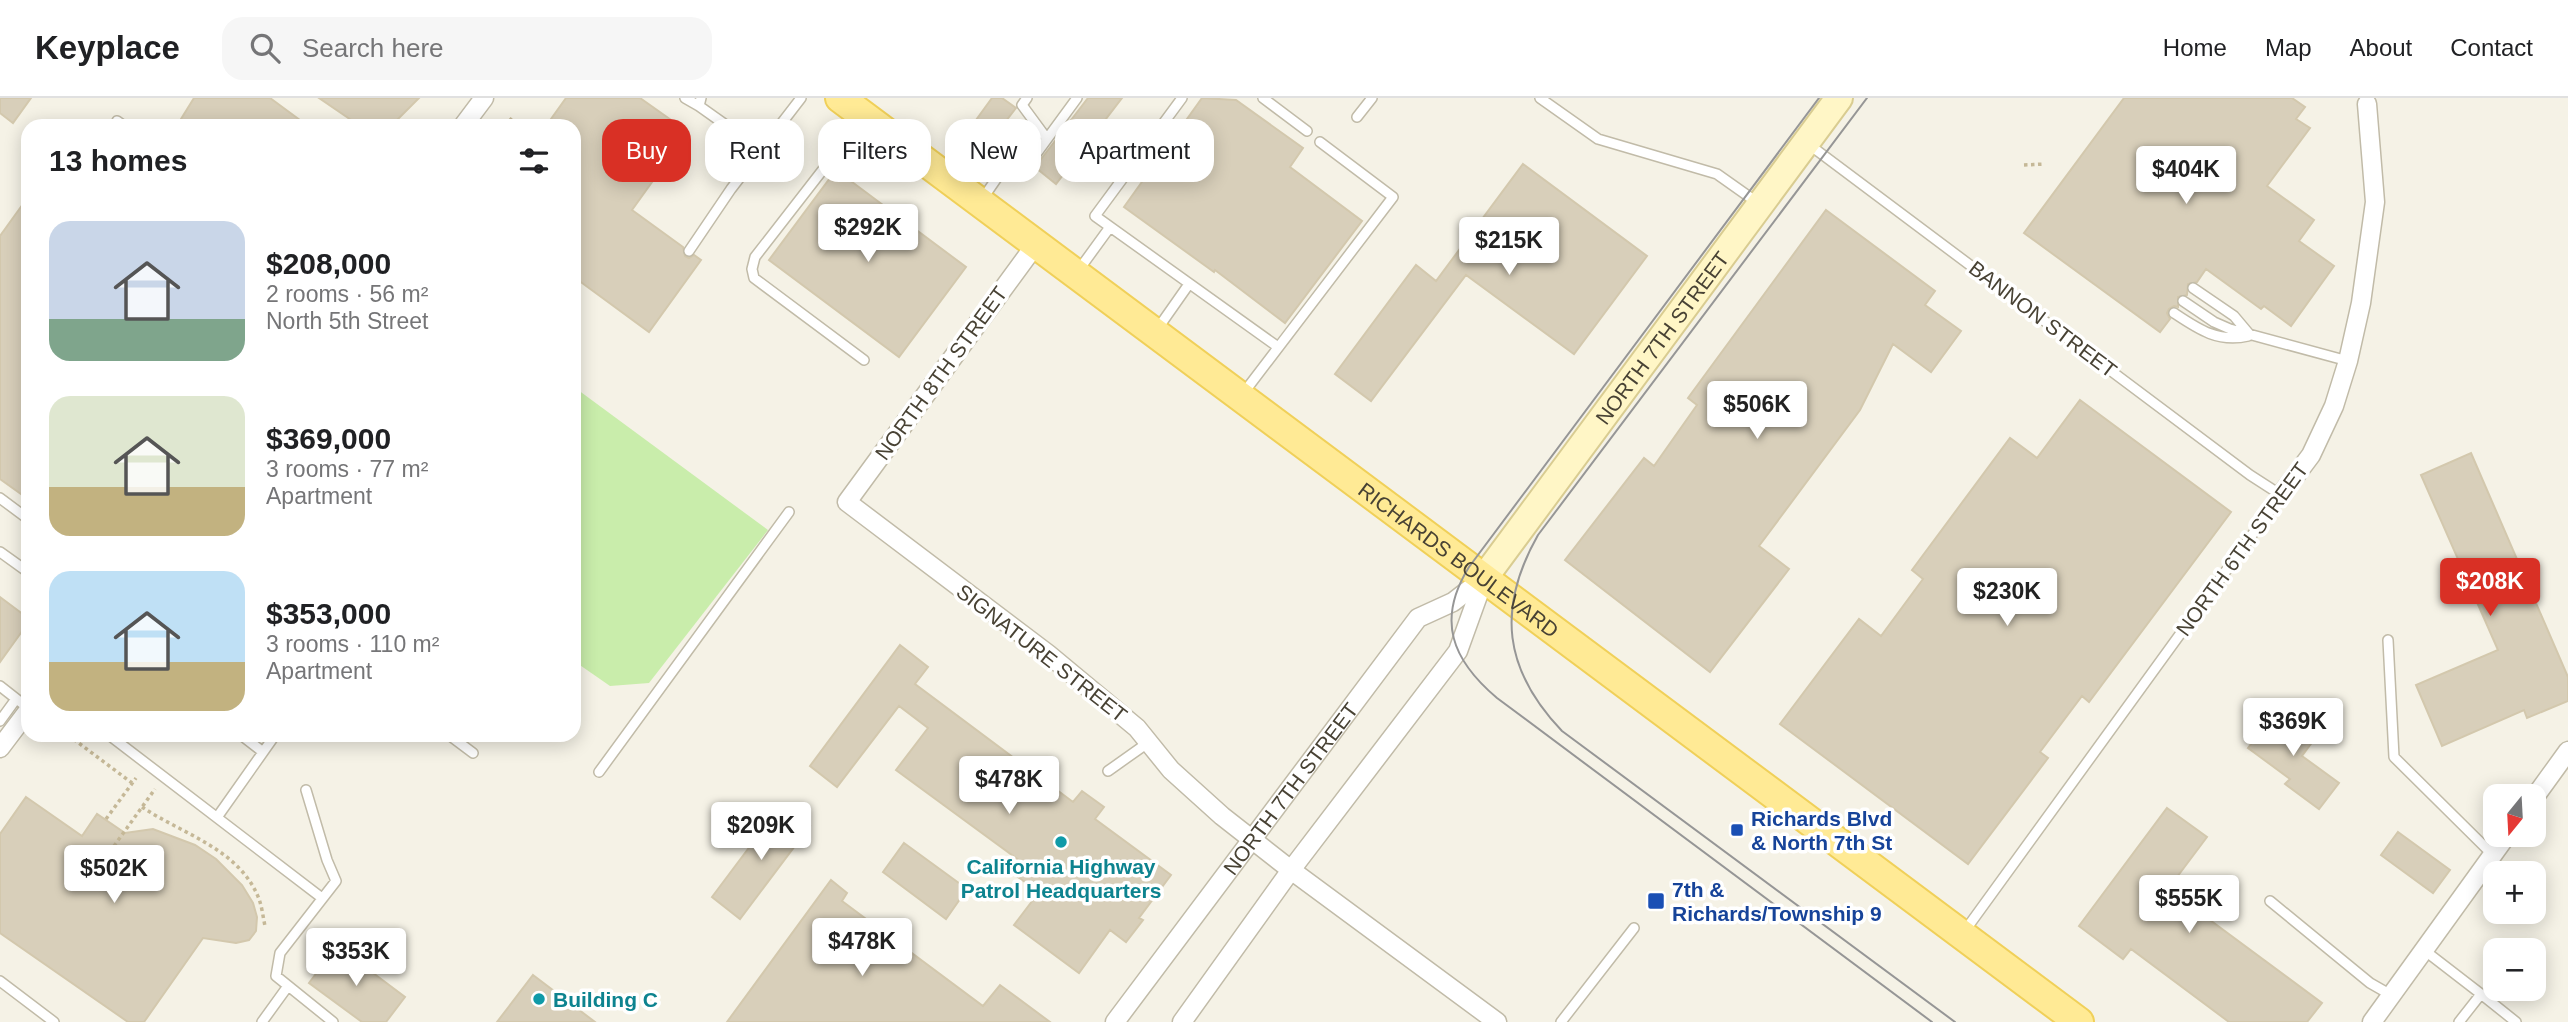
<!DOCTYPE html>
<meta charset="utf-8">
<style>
:root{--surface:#fff;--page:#f6f6f6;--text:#202124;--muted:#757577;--line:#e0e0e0;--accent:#d93025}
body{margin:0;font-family:Helvetica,sans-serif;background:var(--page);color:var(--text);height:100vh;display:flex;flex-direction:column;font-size:26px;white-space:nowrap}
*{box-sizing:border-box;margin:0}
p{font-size:23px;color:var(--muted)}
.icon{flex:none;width:38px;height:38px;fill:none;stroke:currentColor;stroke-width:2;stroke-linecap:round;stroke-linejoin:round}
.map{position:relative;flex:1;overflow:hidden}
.panel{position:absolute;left:21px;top:21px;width:560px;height:623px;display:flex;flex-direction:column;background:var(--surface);border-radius:21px;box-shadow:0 4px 18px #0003}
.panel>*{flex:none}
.guide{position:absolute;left:602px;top:21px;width:665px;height:63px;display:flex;gap:14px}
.needle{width:46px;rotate:198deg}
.fabs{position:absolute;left:2483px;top:686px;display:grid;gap:14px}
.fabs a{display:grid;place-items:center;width:63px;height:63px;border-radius:14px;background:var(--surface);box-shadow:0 4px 18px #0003;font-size:35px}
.price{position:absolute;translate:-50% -60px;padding:0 16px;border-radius:7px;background:#fff;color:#222;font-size:23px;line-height:46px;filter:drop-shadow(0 2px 4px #0008)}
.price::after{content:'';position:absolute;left:50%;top:42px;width:21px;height:16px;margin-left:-10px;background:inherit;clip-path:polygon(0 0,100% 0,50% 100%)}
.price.active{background:var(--accent);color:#fff}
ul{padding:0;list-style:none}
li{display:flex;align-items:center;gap:21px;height:175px;padding:0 28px}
li span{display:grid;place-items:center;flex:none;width:196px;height:140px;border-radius:21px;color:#555}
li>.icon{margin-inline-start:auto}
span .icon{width:84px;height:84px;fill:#fffc;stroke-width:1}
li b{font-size:30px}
h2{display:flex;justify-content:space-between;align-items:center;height:84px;padding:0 28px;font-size:30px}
.pill{padding:0 24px;border-radius:21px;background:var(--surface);box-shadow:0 4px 18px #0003;font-size:24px;line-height:63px}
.pill.active{background:var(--accent);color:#fff}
header{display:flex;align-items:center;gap:42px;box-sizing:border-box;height:98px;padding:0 35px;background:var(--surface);border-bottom:2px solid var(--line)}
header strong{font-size:33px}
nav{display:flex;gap:38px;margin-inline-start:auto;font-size:24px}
.search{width:490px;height:63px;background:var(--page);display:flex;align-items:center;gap:18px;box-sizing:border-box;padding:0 24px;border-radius:21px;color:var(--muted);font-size:26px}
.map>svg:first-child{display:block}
.green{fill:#c9edab}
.building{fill:#d8cfba;stroke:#d3c8ad;stroke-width:2}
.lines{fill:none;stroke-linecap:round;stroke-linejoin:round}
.service-casing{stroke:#c1bba8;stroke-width:12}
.minor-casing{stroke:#c1bba8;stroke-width:21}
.secondary-casing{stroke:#d9cc91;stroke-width:30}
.primary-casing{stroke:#f0d059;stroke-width:32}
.path{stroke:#c5b897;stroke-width:3.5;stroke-dasharray:3.5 3.5;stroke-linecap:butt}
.service{stroke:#fff;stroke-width:9}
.minor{stroke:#fff;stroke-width:18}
.secondary{stroke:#fff6c6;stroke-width:26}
.primary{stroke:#ffea95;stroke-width:28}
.tram{stroke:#969696;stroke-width:2}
.transit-dot{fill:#1a4fb4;stroke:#fff;stroke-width:2.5}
.culture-dot{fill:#0f9aa8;stroke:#fff;stroke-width:2.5}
.labels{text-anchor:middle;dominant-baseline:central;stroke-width:7;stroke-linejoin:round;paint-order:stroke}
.street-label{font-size:21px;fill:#484234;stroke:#fff}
.transit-label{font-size:21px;font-weight:bold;fill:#164399;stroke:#fff;text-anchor:start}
.culture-label{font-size:21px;font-weight:bold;fill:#0d838f;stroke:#fff}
</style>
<header>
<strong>Keyplace</strong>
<div class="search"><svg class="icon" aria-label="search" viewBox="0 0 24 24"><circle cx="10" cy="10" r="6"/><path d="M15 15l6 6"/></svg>Search here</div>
<nav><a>Home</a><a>Map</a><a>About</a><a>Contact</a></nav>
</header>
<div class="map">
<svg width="2568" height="924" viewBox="0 0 2568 924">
<rect width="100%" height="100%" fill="#f5f2e6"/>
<path class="green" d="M574,289l194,143 -119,153 -39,3 -36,-25z"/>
<path class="building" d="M0,0h31l-18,25 -13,-10z
M194,0h76l38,28h-117l-10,-7z
M319,0h100l-28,28h-31z
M566,0h74l48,34 -56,78 51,37 2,9 4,2 5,-3 7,5 -52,72 -75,-55v-151h-28z
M992,0h10l14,10 -10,13 30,22 -11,14 -49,-37z
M1088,0h34l-66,86 -21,-17z
M1202,0l34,2 67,48 -13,19 72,54 -77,102 -70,-53 -1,2 -90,-65z
M2124,0h168l13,9 -9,12 14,9 -43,58 47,34 -15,21 35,25 -43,60 -27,-20 -3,3 -55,-40 -9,13 -9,2 -1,11 -9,2v10l-4,-1 -5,3 -2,4 3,6 -10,13 -136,-99z
M1523,66l124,92 -73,98 -108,-79 -95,126 -36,-27 81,-109 20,16z
M836,72l130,97 -67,90 -130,-97z
M28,99v302l-28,-20v-243z
M1826,112l109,81 -10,14 36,26 -30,41 -38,-28 -33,66 -101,136 30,23 -79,103 -145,-112 79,-102 10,8 43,-61 -9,-7z
M2080,302l151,112 -142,190 -7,-6 -42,56 8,6 -80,106 -188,-140 79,-105 22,17 42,-57 -11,-9 98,-132 27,20z
M2471,355l97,224v24l-41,17 -3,-8 -82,36 -26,-61 82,-35 -77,-175z
M0,499l28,21v5l-28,39z
M900,547l28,22 -13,17 158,118 9,-11 22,16 -9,12 76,56 -32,43 4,2 -17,22 -16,-12 -31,43 -65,-48 25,-33 -21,-15 9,-11 -131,-96 32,-42 -29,-22 -62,81 -27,-21z
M2278,611l38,28 -14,19 37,27 -20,26 -34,-25 5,-5 -42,-31z
M26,699l56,39 15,-22 28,19 28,-4 42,16 21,14 26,26 11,18 4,14 -1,14 -7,9 -13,3 -33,-5 -59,84h-16l-128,-89v-99z
M781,707l29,21 -70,93 -28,-22z
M2167,710l40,29 -39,52 154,114 -15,19h-78l-98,-73 -8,10 -44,-33z
M2398,734l52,38 -17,23 -52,-38z
M904,745l63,46 -21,30 -63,-47z
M831,782l16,13 -5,8 141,105 17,-21 50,37h-323z
M337,848l68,51 -19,25h-24l-53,-39z
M533,877l62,47h-98z"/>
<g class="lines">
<g class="service-casing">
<path id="service" d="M685,0l14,8 2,-8
M1027,0l-5,7 25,34
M1182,0l-87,118 183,131
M1263,0l44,33
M1540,0l58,41 119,35 41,29
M699,8l62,44 40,-52
M1357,19l15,-19
M863,20l-108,139 -3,12 2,9 110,82
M117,23l7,5
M1807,45l443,332 31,20 -317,437
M981,103l29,-42 15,10 52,-71
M689,153l42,-62 30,-39
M1078,173l32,-44
M2193,190l41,28 16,19
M2183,203l31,21 16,7 118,32
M2174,215c24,16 44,30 74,23
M1156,233l33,-47
M1242,297l151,-198 -73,-55
M0,400l28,21
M0,454l28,20
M2388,542l6,117 99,98
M0,588l28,22
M0,623l16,-22
M109,637l213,163
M241,637l22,17
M449,637l24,18
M1108,673l41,-29
M599,674l190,-260
M306,692l21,70 9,21 -56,72 -4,23 57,46
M218,718l55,-78
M2270,803l100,82 21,12
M2424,852l57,44 -22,28
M0,883l54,41
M2481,896l35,28
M262,924l26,-36
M1561,924l73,-94"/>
</g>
<g class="minor-casing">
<g id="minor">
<path d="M463,28l21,-28"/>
<path d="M1036,146l-189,258 201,152 89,74 34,42 51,46 69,54 206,152"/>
<path d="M2281,397l30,-40 23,-49 14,-45 13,-58 14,-101 -8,-98"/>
<path d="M0,650l28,-37"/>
<path d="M2534,700l34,-47"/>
<path id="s1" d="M1115,924l303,-404 35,-16 31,-24"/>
<path d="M1182,924l109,-152 167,-219 26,-72"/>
<path d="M2372,924l135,-187"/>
</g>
</g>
<g class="secondary-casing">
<g id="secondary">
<path id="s2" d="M1484,480l355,-480"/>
</g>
</g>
<g class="primary-casing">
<g id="primary">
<path id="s3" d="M840,0l1239,924"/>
</g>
</g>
<path class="path" d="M505,28l7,-8
M2024,67l21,-1
M68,637l64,48
M142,709c40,27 98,42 117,92 3,8 4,18 6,27
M106,721l30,-41
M114,748l41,-57"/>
<use href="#service" class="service"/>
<use href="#minor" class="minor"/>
<use href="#secondary" class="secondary"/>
<use href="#primary" class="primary"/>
<path class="tram" d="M1819,0l-350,469c-33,53 -17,93 28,131l435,324
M1867,0l-329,437c-42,74 -34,135 24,196l393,291"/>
</g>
<g class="transit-dot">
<rect x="1730" y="725" width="14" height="14" rx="3.5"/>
<rect x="1647" y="794" width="18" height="18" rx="3.5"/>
</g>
<g class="culture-dot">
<circle cx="1061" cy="744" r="7"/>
<circle cx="539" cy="901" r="7"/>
</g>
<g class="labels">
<g class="street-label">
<text transform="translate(2043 221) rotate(37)">BANNON STREET</text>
<text stroke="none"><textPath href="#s2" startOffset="299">NORTH 7TH STREET</textPath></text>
<text transform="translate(941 275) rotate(-54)">NORTH 8TH STREET</text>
<text transform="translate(2242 451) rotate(-54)">NORTH 6TH STREET</text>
<text stroke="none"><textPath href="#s3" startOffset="772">RICHARDS BOULEVARD</textPath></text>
<text transform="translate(1042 555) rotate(38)">SIGNATURE STREET</text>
<text stroke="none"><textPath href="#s1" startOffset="292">NORTH 7TH STREET</textPath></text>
</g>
<g class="transit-label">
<text x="1751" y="720">Richards Blvd<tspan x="1751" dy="24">&amp; North 7th St</tspan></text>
<text x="1672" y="791">7th &amp;<tspan x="1672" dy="24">Richards/Township 9</tspan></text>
</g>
<g class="culture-label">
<text x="1061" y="768">California Highway<tspan x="1061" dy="24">Patrol Headquarters</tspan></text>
<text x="553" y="901" text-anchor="start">Building C</text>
</g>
</g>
</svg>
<div class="fabs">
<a><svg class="needle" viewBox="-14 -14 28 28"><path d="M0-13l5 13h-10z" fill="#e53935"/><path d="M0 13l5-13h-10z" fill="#757577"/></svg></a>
<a>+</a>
<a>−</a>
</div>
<b class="price" style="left:2186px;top:108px">$404K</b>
<b class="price" style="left:868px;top:166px">$292K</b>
<b class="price" style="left:1509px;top:179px">$215K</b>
<b class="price" style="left:1757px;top:343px">$506K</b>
<b class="price active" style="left:2490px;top:520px">$208K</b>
<b class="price" style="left:2007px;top:530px">$230K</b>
<b class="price" style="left:2293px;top:660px">$369K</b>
<b class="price" style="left:1009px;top:718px">$478K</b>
<b class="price" style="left:761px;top:764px">$209K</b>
<b class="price" style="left:114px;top:807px">$502K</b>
<b class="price" style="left:2189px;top:837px">$555K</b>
<b class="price" style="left:862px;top:880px">$478K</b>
<b class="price" style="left:356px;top:890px">$353K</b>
<div class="guide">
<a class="pill active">Buy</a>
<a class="pill">Rent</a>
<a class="pill">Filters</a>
<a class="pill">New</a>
<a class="pill">Apartment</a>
</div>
<section class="panel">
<h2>13 homes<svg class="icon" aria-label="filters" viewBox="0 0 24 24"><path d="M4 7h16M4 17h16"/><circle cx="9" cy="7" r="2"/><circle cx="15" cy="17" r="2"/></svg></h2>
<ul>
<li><span style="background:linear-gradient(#c9d6e8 70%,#7fa58c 0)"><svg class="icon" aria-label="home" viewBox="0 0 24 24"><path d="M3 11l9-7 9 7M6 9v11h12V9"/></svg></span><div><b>$208,000</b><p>2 rooms · 56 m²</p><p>North 5th Street</p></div></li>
<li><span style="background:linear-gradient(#dfe7d0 65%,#c2b280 0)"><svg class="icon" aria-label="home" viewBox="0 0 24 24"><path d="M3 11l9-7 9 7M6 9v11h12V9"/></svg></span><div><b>$369,000</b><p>3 rooms · 77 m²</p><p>Apartment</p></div></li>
<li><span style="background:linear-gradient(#bfe0f5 65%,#c2b280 0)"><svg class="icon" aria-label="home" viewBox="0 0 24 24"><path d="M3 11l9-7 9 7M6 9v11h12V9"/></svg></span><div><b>$353,000</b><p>3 rooms · 110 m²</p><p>Apartment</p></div></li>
</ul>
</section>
</div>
